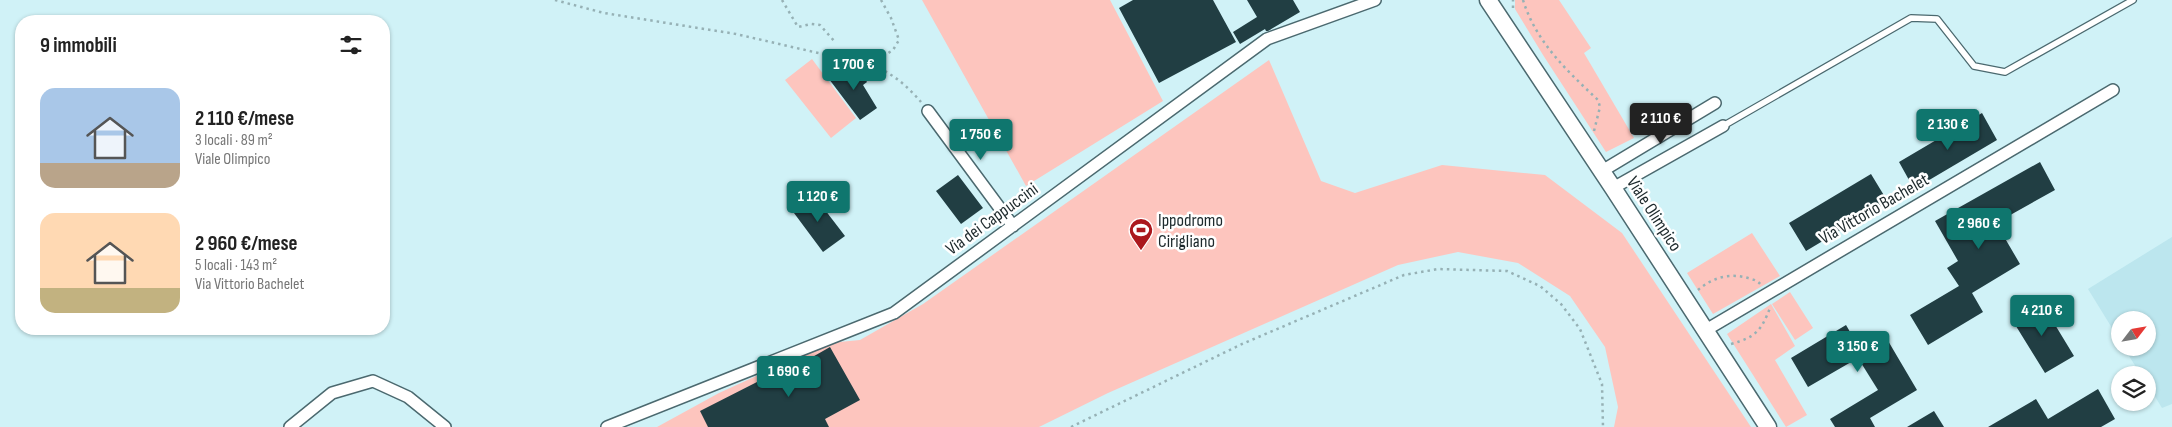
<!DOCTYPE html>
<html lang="it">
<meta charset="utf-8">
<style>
:root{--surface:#fff;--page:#f2f2f2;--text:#222;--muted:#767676;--accent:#0f766e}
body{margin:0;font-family:"Sofia Sans Condensed",sans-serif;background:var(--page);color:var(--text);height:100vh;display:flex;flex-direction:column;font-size:19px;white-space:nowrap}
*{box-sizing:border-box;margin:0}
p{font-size:16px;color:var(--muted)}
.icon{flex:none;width:28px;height:28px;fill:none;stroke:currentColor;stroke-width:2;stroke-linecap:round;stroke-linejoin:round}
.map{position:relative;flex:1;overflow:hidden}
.details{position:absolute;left:15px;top:15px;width:375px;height:320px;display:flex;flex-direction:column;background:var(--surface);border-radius:20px;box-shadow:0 1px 4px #0004}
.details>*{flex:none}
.needle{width:32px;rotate:59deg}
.fabs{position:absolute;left:2111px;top:311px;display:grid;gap:10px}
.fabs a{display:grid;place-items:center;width:45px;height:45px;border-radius:50%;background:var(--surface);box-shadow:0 1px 4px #0004;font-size:25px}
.price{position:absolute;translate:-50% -42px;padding:0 11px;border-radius:5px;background:var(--accent);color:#fff;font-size:16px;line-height:32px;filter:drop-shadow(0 1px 2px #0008)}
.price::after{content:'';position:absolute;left:50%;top:30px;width:15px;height:11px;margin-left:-8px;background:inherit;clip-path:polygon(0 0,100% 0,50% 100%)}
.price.selected{background:#222;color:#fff}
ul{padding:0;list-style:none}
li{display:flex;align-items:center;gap:15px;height:125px;padding:0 25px}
li span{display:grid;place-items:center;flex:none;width:140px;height:100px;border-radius:15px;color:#555}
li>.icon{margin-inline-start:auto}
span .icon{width:60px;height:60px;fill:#fffc;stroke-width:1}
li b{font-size:21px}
h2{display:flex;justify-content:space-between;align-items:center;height:60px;padding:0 25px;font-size:21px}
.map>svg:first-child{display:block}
.built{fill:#bce6ee}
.green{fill:#fdc5be}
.building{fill:#213e43}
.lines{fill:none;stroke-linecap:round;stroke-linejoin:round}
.lane-casing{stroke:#4b696f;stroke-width:8}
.street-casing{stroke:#4b696f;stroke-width:14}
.secondary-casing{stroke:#4b696f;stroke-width:19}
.path{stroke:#96b1b5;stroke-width:2.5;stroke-dasharray:2.5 4;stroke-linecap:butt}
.lane{stroke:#fff;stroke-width:5.5}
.street{stroke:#fff;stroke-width:11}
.secondary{stroke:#fff;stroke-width:16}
.labels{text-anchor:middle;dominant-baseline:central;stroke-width:5;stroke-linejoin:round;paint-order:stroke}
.street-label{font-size:18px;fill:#1d292c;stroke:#fff}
.poi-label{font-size:18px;fill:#1d292c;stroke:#fff;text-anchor:start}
</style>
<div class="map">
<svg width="2172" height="427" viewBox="0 0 2172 427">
<rect width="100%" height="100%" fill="#d0f2f7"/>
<path class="built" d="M2172,237v167l-10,4 -14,-23v-10h-7l-17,-27h24v-28h-28v21l-32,-52z"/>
<path class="green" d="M922,0h188l53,101 -137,85z
M1515,0h44l32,48 -7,5 50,85 -28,14 -63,-97 -28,-46z
M812,59l44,59 -25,20 -46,-58z
M1269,60l52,121 34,12 87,-28 103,10 77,58 129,194h-137l4,-20 -13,-60 -35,-51 -52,-33 -60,-11 -60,13 -290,128 -69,34h-382l62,-34 110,-50 31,-3 63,-36z
M1752,233l28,43 -67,38 -26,-41z
M1790,292l23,36 -18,12 -23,-36z
M1771,304l24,42 -20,14 32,55 -21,12 -59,-93z"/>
<path class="building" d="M1133,0h80l23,42 -77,41 -40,-75z
M1247,0h46l7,12 -32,19h-2l-1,-2 -25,15 -7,-12 24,-15z
M842,68l19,4 6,10 -4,3 14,23 -17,12 -31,-41z
M1982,113l15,27 -83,49 -15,-27z
M2040,162l15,28 -59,33 24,41 -48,29 11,19 -55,33 -18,-30 49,-29 -12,-18 11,-7 -23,-40z
M1871,174l17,28 -82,49 -17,-28z
M958,175l25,33 -22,16 -25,-33z
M812,193l33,43 -22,16 -32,-43z
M2040,300l34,56 -29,17 -34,-55z
M1846,325l14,24 24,-15 33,56 -47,28 5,9h-40l-5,-8 48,-29 -20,-32 -50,29 -17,-29z
M830,347l30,53 -35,19 4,8h-121l-8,-16 57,-29 3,5z
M2098,389l17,30 -14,8h-113l48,-28 12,20z
M1934,411l10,16h-37z"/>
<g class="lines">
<g class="lane-casing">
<path id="lane" d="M1723,126l188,-108 26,1 37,47 31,6 128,-72"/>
</g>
<g class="street-casing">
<path id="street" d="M928,111l85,115
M1602,171l113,-68
M1613,188l110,-62
M1706,330l407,-240
M290,427l42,-34 41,-12 35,16 37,30
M607,427l287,-114 373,-274 108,-39"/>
</g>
<g class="secondary-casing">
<path id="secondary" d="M1488,0l125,188 155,239"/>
</g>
<path class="path" d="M555,0l49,13 132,21 121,28c26,3 48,21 64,40
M782,0l16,27 13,-3 9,1 15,17
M881,0l10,18 8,22 -6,10 -11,7
M1523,0c13,42 44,71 75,100l2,7 -6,24
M1513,8v-8
M1698,290c15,-13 33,-18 53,-11 4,1 7,2 10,6
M1731,344c25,-7 30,-13 39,-36
M1071,427l171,-83 162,-69 34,-6 69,2 33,15 21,18 19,25 22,55 1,43"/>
<use href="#lane" class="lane"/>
<use href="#street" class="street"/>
<use href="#secondary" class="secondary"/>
</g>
<defs>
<g id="stadium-pin" transform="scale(1.25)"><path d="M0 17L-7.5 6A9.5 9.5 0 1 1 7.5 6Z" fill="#ab181d" stroke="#fff"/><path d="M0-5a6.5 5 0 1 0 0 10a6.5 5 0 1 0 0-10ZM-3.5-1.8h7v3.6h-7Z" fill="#fff"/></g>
</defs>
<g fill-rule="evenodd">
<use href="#stadium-pin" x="1141" y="230"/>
</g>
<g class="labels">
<g class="street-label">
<text transform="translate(1874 209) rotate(-30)">Via Vittorio Bachelet</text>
<text transform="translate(1654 214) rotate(57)">Viale Olimpico</text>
<text transform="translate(992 219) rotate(-36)">Via dei Cappuccini</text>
</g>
<g class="poi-label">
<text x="1158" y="220">Ippodromo<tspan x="1158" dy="21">Cirigliano</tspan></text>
</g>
</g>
</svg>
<div class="fabs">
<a><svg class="needle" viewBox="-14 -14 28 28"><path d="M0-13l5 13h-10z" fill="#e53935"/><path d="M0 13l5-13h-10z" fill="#767676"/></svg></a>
<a><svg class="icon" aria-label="layers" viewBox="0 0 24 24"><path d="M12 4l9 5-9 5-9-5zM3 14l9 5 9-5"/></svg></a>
</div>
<b class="price" style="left:854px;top:91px">1 700 €</b>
<b class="price selected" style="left:1661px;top:145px">2 110 €</b>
<b class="price" style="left:1948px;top:151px">2 130 €</b>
<b class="price" style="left:981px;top:161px">1 750 €</b>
<b class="price" style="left:818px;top:223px">1 120 €</b>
<b class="price" style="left:1979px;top:250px">2 960 €</b>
<b class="price" style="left:2042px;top:337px">4 210 €</b>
<b class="price" style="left:1858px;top:373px">3 150 €</b>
<b class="price" style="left:789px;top:398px">1 690 €</b>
<section class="details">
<h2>9 immobili<svg class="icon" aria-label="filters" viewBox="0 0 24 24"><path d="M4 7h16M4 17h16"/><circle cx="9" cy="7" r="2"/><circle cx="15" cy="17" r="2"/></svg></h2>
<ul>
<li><span style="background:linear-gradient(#a9c7e8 75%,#b9a48a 0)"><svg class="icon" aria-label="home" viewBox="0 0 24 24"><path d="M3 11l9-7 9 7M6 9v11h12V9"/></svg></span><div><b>2 110 €/mese</b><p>3 locali · 89 m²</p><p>Viale Olimpico</p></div></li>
<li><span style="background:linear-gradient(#ffd9b3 75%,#c2b280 0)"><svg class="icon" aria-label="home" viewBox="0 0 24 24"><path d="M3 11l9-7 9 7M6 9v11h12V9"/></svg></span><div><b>2 960 €/mese</b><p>5 locali · 143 m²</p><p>Via Vittorio Bachelet</p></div></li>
</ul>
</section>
</div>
